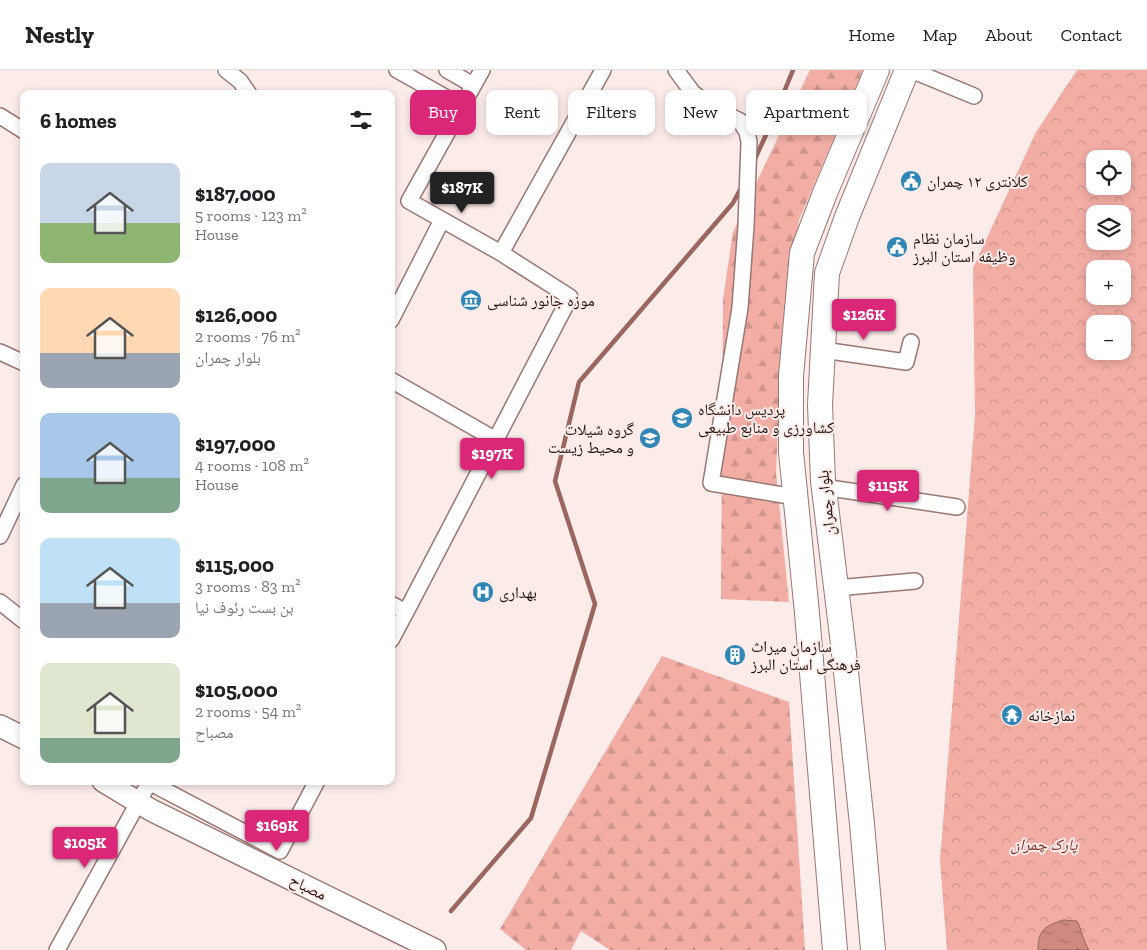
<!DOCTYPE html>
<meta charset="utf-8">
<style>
:root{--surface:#fff;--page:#f6f6f6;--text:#202124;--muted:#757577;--line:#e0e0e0;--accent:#db2777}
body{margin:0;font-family:"Zilla Slab","Noto Naskh Arabic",serif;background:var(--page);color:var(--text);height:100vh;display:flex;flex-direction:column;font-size:19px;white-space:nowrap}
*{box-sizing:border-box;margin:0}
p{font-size:16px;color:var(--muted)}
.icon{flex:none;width:28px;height:28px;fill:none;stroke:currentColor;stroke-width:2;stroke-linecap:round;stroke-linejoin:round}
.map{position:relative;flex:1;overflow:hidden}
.drawer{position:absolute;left:20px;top:20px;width:375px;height:695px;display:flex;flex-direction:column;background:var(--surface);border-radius:10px;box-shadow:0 2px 8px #0003}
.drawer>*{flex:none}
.banner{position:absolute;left:410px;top:20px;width:475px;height:45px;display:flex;gap:10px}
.controls{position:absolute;left:1086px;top:80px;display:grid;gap:10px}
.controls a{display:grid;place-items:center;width:45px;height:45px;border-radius:10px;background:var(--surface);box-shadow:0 2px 8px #0003;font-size:25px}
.price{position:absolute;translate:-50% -42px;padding:0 11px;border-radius:5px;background:var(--accent);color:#fff;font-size:16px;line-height:32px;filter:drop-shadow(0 1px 2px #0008)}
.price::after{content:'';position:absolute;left:50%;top:30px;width:15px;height:11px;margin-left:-8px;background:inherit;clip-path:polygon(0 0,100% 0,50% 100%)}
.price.on{background:#222;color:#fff}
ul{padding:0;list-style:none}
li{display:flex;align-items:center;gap:15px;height:125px;padding:0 20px}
li span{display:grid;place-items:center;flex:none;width:140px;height:100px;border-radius:10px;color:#555}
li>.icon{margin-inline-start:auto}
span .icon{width:60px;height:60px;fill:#fffc;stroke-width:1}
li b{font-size:21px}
h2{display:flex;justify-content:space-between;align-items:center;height:60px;padding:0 20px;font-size:21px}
.chip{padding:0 18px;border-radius:10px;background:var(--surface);box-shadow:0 2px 8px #0003;font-size:18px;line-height:45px}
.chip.on{background:var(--accent);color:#fff}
header{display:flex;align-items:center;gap:30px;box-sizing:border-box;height:70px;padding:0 25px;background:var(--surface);border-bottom:1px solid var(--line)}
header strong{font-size:24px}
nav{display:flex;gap:28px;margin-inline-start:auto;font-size:18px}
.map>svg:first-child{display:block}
.forest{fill:url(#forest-firs)}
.park{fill:url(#park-crowns);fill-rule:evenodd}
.water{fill:url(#water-ripples);stroke:#9a665f}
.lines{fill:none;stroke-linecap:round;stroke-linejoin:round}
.stream{stroke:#9a665f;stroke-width:4.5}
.street-casing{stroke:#9a7773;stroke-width:18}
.secondary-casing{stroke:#9a7773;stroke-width:24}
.primary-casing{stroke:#9a7773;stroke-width:26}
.street{stroke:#fff;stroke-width:15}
.secondary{stroke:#fff;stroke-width:21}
.primary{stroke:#fff;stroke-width:24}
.labels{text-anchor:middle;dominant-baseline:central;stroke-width:4;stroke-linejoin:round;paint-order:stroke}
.poi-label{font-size:16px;fill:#1f1210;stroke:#fbebe9;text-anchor:start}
.street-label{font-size:16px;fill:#1f1210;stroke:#fbebe9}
.park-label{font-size:16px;font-style:italic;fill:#802d27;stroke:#fbebe9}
</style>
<header>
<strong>Nestly</strong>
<nav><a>Home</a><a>Map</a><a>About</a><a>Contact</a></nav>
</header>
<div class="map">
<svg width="1147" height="880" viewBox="0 0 1147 880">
<defs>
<pattern id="forest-firs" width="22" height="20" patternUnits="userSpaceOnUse" patternTransform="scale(1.25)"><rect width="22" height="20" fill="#f2ada4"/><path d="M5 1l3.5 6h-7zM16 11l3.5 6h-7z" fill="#cf948c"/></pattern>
<pattern id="park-crowns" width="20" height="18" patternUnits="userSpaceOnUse" patternTransform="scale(1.25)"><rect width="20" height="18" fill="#f2ada4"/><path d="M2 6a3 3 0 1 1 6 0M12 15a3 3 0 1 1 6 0" fill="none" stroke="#cf948c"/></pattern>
<pattern id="water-ripples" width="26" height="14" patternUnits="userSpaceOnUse" patternTransform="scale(1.25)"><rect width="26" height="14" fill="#ce8a81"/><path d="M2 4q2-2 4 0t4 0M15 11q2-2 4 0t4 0" fill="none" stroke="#a76f68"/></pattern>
</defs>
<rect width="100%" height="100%" fill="#fbebe9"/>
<path class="forest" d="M810,0h53l-64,150 -17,120 -6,133 13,129 -68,-3 2,-300 10,-67z
M662,586l127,46 16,248h-195l-29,-19 -10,19h-45l-26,-21z"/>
<path class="park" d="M1077,0h70v880h-200l-7,-89 35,-445 -2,-148 63,-136zM1095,89h27v27h-27zM1095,144h27v27h-27zM1095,199h27v27h-27zM1095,254h27v27h-27z"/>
<path class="water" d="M1063,850l14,1c5,9 6,20 12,29h-51c0,-20 7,-24 25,-30z"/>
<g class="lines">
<path class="stream" d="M754,91l17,-37 22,-54
M451,841l80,-93 64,-214 -40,-123 24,-99 154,-179 9,-17"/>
<g class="street-casing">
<path id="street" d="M226,0l14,11 9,13
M397,0l64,36
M447,0l26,15
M482,0l-73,131 92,52
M676,0l17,23 21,15 26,13 7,11 2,10 -3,84 -6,82 -29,175 84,14
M911,0l63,26
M0,46l24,15
M391,250l51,-100
M823,280l83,12 5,-20
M0,282l24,11
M391,310l105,60
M823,417l134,20
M0,466l24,-51
M836,518l79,-7
M0,532l24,19
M391,534l15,8 164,-315 -69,-44 102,-183
M391,570l15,-28
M149,712l131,69 37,-70
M57,880l93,-169"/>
</g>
<g class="secondary-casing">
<path id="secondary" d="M0,656l24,12
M103,711l48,29 284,140"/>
</g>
<g class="primary-casing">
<path id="primary" d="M835,880l-28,-337 -16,-161v-76l11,-123 23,-60 52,-123
M873,880l-11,-126 -19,-180 -20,-163 -3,-76 7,-132 20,-56 60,-147"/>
</g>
<use href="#street" class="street"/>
<use href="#secondary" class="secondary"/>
<use href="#primary" class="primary"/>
</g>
<defs>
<g id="civic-disc" transform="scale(1.125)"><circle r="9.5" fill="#3086b5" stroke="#fbebe9"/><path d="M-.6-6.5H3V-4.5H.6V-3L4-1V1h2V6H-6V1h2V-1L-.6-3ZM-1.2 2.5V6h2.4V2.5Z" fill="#fff"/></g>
<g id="museum-disc" transform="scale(1.125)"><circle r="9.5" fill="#3086b5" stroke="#fbebe9"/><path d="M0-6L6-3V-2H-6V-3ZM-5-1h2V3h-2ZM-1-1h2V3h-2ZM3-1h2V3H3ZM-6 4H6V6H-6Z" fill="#fff"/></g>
<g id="university-disc" transform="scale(1.125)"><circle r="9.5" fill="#3086b5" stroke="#fbebe9"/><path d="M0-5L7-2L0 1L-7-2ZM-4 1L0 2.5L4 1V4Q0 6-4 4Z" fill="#fff"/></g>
<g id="hospital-disc" transform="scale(1.125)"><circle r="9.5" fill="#3086b5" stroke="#fbebe9"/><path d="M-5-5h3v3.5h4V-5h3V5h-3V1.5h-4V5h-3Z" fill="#fff"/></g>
<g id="building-disc" transform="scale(1.125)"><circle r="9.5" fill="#3086b5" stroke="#fbebe9"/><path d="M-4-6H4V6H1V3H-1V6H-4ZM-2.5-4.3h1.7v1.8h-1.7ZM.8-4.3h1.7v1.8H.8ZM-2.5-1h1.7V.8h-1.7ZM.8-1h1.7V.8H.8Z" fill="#fff"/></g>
<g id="temple-disc" transform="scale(1.125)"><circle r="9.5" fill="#3086b5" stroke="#fbebe9"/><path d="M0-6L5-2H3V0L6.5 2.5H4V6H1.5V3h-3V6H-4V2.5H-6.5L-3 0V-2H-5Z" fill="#fff"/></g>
</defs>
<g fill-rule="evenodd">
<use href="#civic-disc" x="911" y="111"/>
<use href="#civic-disc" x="897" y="177"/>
<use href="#museum-disc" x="471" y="230"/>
<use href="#university-disc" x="682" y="348"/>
<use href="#university-disc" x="650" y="368"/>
<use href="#hospital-disc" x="483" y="522"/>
<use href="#building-disc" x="735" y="585"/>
<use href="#temple-disc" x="1012" y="645"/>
</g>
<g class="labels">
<g class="poi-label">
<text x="927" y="111">کلانتری ۱۲ چمران</text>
<text x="913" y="168">سازمان نظام<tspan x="913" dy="18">وظیفه استان البرز</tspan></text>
<text x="487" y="230">موزه جانور شناسی</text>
<text x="698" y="339">پردیس دانشگاه<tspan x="698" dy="18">کشاورزی و منابع طبیعی</tspan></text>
<text x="634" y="359" text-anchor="end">گروه شیلات<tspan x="634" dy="18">و محیط زیست</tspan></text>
<text x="499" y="522">بهداری</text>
<text x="751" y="576">سازمان میراث<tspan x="751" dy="18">فرهنگی استان البرز</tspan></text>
<text x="1028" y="645">نمازخانه</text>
</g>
<g class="street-label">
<text transform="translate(826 433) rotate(-96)">بلوار چمران</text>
<text transform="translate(308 817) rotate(26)">مصباح</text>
</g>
<g class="park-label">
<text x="1044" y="774">پارک چمران</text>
</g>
</g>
</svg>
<div class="controls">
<a><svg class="icon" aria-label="locate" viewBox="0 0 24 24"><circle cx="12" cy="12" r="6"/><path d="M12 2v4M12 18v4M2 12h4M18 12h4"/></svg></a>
<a><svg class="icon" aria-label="layers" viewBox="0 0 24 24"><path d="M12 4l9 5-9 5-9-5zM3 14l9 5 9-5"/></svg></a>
<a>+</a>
<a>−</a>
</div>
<b class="price on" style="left:462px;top:144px">$187K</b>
<b class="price" style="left:864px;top:271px">$126K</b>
<b class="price" style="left:492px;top:410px">$197K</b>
<b class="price" style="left:888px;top:442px">$115K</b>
<b class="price" style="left:277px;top:782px">$169K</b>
<b class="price" style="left:85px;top:799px">$105K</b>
<div class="banner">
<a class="chip on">Buy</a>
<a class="chip">Rent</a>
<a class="chip">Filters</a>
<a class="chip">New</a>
<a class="chip">Apartment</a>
</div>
<section class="drawer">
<h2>6 homes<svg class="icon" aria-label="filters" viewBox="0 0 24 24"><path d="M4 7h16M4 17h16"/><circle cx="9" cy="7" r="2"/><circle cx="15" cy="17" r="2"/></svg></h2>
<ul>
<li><span style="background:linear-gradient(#c9d6e8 60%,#8fb573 0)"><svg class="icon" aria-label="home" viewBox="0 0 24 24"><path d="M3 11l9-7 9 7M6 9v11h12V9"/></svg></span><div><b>$187,000</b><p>5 rooms · 123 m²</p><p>House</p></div></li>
<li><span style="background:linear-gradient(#ffd9b3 65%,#9aa5b1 0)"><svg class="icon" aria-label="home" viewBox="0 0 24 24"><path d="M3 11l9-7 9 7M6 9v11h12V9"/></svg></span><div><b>$126,000</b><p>2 rooms · 76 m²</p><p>بلوار چمران</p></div></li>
<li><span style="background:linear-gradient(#a9c7e8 65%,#7fa58c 0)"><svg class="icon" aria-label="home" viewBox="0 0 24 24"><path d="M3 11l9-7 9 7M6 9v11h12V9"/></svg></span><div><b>$197,000</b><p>4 rooms · 108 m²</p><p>House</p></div></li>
<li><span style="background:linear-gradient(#bfe0f5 65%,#9aa5b1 0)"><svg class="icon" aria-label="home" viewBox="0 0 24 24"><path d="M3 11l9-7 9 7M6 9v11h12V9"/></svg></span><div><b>$115,000</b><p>3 rooms · 83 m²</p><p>بن بست رئوف نیا</p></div></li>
<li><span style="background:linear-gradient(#dfe7d0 75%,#7fa58c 0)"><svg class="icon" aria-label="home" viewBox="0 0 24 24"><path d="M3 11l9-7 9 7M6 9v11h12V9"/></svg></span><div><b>$105,000</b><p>2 rooms · 54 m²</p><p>مصباح</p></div></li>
</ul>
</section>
</div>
